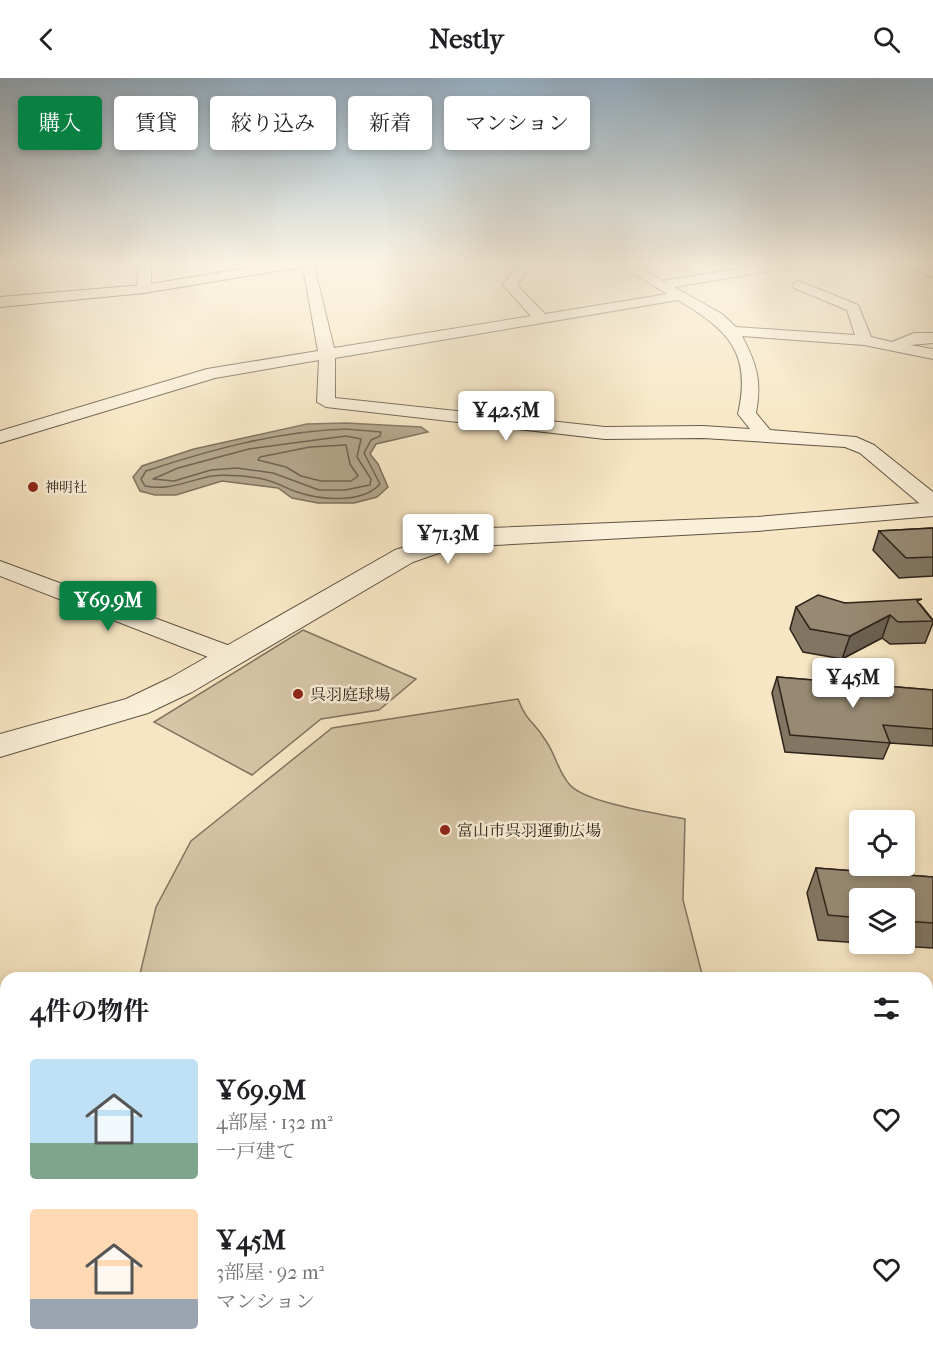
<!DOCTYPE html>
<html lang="ja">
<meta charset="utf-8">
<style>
:root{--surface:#fff;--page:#f6f6f6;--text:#202124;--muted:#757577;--accent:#0b8043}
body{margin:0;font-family:"IM FELL French Canon","Noto Serif JP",serif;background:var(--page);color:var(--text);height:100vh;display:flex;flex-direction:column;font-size:22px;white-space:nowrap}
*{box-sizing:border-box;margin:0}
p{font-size:20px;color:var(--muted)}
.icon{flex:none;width:33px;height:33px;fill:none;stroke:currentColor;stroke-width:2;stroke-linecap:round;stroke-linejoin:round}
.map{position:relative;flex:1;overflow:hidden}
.sheet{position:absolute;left:0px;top:894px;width:933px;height:386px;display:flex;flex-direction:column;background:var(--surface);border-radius:18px 18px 0 0;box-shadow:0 3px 9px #0003}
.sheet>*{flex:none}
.top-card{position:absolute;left:18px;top:18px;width:600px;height:54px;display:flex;gap:12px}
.fabs{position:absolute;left:849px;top:732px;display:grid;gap:12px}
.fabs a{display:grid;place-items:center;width:66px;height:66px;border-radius:6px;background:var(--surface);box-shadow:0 3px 9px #0003;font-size:30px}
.price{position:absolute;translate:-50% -51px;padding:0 14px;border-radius:6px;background:#fff;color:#222;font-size:20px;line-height:39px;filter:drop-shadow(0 2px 3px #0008)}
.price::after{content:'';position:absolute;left:50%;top:36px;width:18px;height:14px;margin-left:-9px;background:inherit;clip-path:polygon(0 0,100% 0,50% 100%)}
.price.active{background:var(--accent);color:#fff}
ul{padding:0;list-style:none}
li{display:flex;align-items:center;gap:18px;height:150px;padding:0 30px}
li span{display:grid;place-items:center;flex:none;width:168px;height:120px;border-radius:6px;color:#555}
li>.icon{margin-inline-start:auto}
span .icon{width:72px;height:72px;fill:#fffc;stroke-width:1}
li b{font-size:26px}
h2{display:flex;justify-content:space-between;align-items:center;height:72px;padding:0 30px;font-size:26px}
.tag{padding:0 21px;border-radius:6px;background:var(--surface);box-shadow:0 3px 9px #0003;font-size:21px;line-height:54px}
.tag.active{background:var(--accent);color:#fff}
header{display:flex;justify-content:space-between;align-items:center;height:78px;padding:0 30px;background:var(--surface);font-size:27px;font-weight:700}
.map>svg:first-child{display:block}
.green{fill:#d5c5a6;stroke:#827460;stroke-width:1.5}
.water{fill:#b3a48a;stroke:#7e715d;stroke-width:1.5}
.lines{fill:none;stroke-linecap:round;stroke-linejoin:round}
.shore{stroke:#706452;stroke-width:1.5}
.minor-casing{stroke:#605444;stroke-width:2}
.tertiary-casing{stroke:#605444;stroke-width:2}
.primary-casing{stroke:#2e241a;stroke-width:2}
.minor{fill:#faefd8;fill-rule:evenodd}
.tertiary{fill:#faefd8;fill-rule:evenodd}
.primary{fill:#f7e6c3;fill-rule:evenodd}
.wall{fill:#827662;stroke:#2e241a;stroke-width:1.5}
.shaded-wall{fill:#6a6050;stroke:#2e241a;stroke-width:1.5}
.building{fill:#978972;stroke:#2e241a;stroke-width:1.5}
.poi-dot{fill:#8f2418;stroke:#faefd8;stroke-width:2}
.labels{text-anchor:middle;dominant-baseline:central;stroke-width:5;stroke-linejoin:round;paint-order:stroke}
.far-poi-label{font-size:14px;fill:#2e241a;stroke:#faefd8;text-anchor:start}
.poi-label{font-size:16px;fill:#2e241a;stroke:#faefd8;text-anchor:start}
</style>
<header><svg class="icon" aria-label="back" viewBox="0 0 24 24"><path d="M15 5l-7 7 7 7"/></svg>Nestly<svg class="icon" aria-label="search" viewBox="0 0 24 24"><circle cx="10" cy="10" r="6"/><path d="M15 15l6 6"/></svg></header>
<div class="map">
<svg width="933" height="1279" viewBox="0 0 933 1279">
<rect width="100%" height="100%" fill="#f7e6c3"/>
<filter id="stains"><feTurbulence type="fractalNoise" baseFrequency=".00333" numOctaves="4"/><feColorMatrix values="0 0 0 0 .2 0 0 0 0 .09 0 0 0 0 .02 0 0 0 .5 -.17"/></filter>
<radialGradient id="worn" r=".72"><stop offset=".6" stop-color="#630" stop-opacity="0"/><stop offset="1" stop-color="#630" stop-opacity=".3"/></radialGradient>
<path class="green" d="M303,552l113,49 -37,31 -58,9 -69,56 -98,-53z
M518,621c9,24 17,23 28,42 10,14 12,31 24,44 16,18 90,29 115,34l-2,81 20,78h-564l17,-71 35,-66 141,-113z"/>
<path class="water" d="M346,345l75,4 7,5 -52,12 -6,10 8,10 10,23 -11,10 -23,6h-36l-26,-5 -14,-10 -56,-7 -46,14h-21l-15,-4 -7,-14 9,-11 52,-17 113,-25z"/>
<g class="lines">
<path class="shore" d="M346,351l35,3 -1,4 -9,4 -7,13 16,31c-18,20 -59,16 -83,8 -15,-5 -21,-11 -39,-14 -15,-2 -31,-4 -46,-2 -23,4 -42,15 -67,10l-4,-7 5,-8c64,-21 132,-40 200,-42z
M346,358l15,3 -4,18 14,22 -1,6 -25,5h-26l-46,-17 -36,-5 -26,2 -37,11 -21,-2 25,-11 71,-19z
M346,367l4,19 8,12 -7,5h-30l-20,-5 -15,-9 -28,-7 2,-3 50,-10z"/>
<g class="minor-casing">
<path id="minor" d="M139,183h12v28l-7,4 -7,-4z
M302,183l11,1 21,86 197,-32 -28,-31 18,-24h12l-16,24 28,29 122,-20 -53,-33h15l34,20 120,-20h28l-6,4 -131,22 48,27 14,13 119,8 -8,-25 -53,-22 -2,-3 7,-4 59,24 13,32 21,5 22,-9h19v10l-23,2 23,4v10l-69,-14 -122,-9c15,29 20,45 14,77l14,17 86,7 18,8 59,47v17l-8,-1 -65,-55 -15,-6 -142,-9 -98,1 -279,-32 -9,-5 2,-42 -104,18 -215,65v-12l207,-62 111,-18zM678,222c50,30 74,52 60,114l12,15 -47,-3 -98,1 -270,-29v-40z
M896,183h17l20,8v8z
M0,483l241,89 4,6 -4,6 -10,2 -10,-2 -221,-86z
M0,1127l6,2v56l-6,-2z
M67,1274h56l2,5h-56z"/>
</g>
<g class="tertiary-casing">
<path id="tertiary" d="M933,424v14l-176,15 -301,16 -43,15 -221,130 -44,21 -148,44v-23l126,-35 44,-21 225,-128 49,-15 46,-7 267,-11z"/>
</g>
<g class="primary-casing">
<path id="primary" d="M290,183h31l-7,4 -170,28 -144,14v-10l144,-12z"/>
</g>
<use href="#minor" class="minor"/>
<use href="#tertiary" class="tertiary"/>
<use href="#primary" class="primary"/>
</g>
<path class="wall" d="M933,450v48l-34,2 -26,-28 6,-19z
M845,525l75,1 13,16v3l-8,20 -35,1 -8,-6 -40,21 -39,-7 -13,-23 6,-22z
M777,599l156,13v56l-43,-3 -7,16 -98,-7 -13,-59z
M816,790l117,9v71l-66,-4h37v-46h-44v45l-42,-3 -11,-47z"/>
<path class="shaded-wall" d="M890,537l-8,23 -40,21 8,-23z"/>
<path class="building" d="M933,450v29l-27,1 -27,-27z
M818,517l27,8 77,-4 -5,2 16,20 -35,1 -8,-7 -40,21 -40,-7 -14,-22z
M777,599l156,13v39l-50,-4 7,18 -100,-8z
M816,790l117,9v46l-29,-2v-23h-44v20l-32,-3z"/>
<linearGradient id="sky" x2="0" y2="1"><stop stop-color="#93aec2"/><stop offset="0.51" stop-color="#fbf4e4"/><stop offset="1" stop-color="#fbf4e4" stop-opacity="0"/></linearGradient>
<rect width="933" height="362" fill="url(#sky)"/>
<g class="poi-dot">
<circle cx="33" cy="409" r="6"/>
<circle cx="298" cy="616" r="6"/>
<circle cx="445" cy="752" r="6"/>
</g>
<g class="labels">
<g class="far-poi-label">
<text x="45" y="409">神明社</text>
</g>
<g class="poi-label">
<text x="310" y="616">呉羽庭球場</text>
<text x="457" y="752">富山市呉羽運動広場</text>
</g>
</g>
<rect width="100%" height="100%" filter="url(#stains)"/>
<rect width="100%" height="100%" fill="url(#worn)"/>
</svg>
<div class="fabs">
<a><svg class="icon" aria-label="locate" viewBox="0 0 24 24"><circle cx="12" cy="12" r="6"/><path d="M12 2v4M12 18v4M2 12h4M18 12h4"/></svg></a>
<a><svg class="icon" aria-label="layers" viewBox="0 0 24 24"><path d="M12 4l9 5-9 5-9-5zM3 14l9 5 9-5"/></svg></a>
</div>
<b class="price" style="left:506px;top:364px">¥42.5M</b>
<b class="price" style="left:448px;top:487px">¥71.3M</b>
<b class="price active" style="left:108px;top:554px">¥69.9M</b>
<b class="price" style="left:853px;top:631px">¥45M</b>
<div class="top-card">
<a class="tag active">購入</a>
<a class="tag">賃貸</a>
<a class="tag">絞り込み</a>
<a class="tag">新着</a>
<a class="tag">マンション</a>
</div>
<section class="sheet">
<h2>4件の物件<svg class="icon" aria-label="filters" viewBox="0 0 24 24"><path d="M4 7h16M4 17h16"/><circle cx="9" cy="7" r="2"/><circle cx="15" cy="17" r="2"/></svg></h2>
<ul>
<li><span style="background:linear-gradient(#bfe0f5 70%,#7fa58c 0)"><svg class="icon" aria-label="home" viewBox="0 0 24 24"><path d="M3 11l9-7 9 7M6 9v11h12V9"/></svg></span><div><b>¥69.9M</b><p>4部屋 · 132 m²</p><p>一戸建て</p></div><svg class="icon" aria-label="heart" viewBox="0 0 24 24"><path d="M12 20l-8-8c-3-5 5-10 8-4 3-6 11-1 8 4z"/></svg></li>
<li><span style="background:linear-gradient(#ffd9b3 75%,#9aa5b1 0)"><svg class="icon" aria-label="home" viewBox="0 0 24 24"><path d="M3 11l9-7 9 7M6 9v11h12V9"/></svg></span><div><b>¥45M</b><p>3部屋 · 92 m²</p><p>マンション</p></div><svg class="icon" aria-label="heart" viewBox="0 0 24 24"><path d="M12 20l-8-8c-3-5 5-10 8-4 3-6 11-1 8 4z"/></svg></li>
</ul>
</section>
</div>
